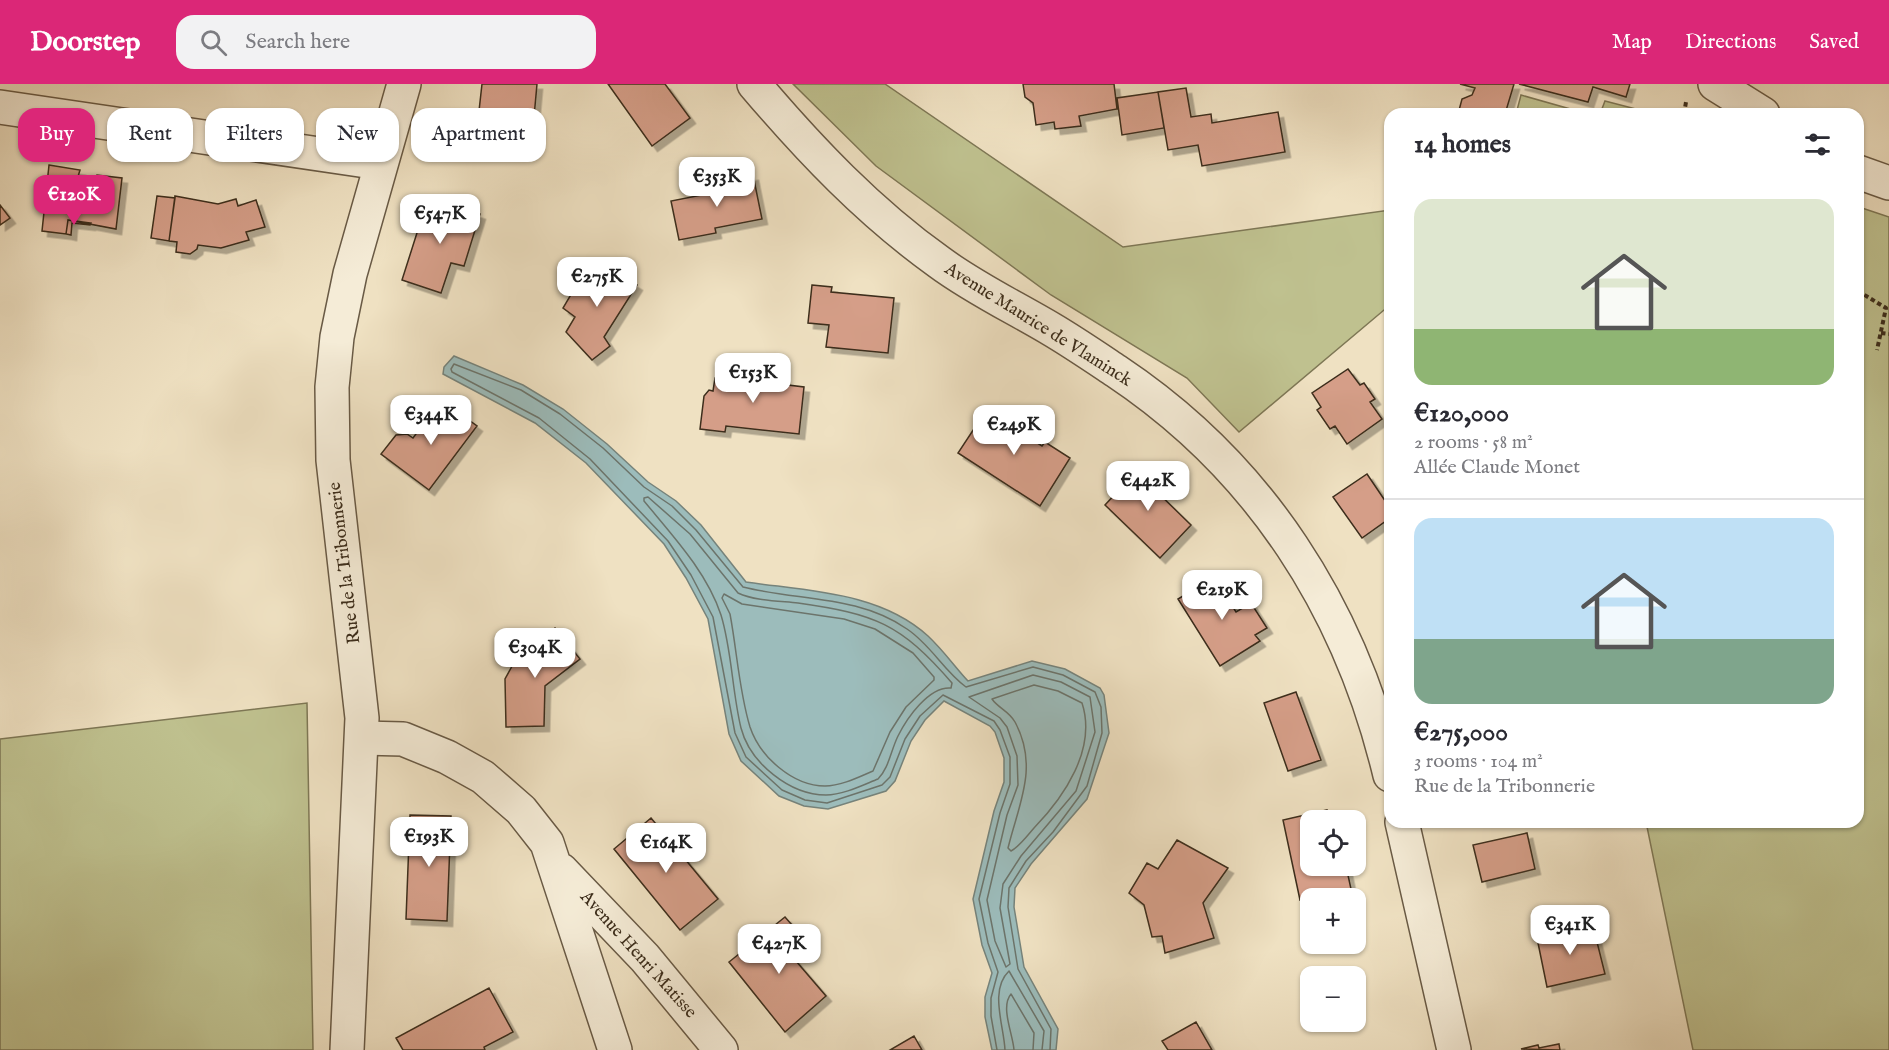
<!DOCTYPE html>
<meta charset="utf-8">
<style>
:root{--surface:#fff;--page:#f2f2f3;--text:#2b2b33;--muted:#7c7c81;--line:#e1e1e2;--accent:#db2777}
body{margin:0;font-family:"IM FELL English",serif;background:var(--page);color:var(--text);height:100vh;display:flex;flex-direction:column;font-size:22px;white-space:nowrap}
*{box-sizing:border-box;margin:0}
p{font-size:20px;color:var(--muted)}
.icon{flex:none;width:33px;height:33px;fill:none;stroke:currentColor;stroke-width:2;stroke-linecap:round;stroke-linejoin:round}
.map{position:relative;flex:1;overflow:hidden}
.sheet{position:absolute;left:1384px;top:24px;width:480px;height:720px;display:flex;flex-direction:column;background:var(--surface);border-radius:18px;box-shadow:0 2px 4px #0004}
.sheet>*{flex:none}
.guide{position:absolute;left:18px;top:24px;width:570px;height:54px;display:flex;gap:12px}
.buttons{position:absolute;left:1300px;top:726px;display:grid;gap:12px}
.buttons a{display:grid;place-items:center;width:66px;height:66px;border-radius:12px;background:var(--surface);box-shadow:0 2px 4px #0004;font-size:30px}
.price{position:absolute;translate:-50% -51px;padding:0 14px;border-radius:12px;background:#fff;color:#222;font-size:20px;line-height:39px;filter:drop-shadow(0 2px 3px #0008)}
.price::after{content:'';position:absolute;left:50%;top:36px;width:18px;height:14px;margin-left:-9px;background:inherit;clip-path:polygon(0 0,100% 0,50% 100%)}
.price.selected{background:var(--accent);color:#fff}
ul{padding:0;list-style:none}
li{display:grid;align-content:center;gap:12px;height:318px;padding:0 30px}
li+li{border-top:2px solid var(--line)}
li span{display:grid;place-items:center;height:186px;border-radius:18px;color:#555}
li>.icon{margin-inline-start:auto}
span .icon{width:108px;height:108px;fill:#fffc;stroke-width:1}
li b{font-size:26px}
h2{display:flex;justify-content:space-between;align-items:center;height:72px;padding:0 30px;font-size:26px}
.pill{padding:0 21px;border-radius:18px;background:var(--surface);box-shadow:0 2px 4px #0004;font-size:21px;line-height:54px}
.pill.selected{background:var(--accent);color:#fff}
header{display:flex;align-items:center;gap:36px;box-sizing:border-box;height:84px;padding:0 30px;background:var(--accent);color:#fff}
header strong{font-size:28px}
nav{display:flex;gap:33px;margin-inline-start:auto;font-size:21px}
.search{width:420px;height:54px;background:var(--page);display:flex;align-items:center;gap:15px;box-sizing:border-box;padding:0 21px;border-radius:18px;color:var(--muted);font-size:22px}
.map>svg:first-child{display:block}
.green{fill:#bfc18f;stroke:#7e7755;stroke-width:1.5}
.water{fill:#9cbcbb;stroke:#76837b;stroke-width:1.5}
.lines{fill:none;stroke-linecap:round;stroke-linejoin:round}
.shore{stroke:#6c746b;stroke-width:1.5}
.building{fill:#d59e88;stroke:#3c2d1b;stroke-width:1.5;filter:url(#shadow)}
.minor-casing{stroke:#695a45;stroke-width:36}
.tertiary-casing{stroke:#695a45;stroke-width:36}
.path{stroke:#3c2d1b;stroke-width:4;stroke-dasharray:4.5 3;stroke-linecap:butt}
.minor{stroke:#f5ecd7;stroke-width:33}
.tertiary{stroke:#f5ecd7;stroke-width:33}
.labels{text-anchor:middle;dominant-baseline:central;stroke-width:4.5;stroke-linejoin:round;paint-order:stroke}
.street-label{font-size:18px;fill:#3c2d1b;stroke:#f5ecd7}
</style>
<header>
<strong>Doorstep</strong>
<div class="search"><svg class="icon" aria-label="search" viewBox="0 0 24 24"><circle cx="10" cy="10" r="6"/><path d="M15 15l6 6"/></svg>Search here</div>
<nav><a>Map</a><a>Directions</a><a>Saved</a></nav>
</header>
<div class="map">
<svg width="1889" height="966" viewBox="0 0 1889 966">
<defs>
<filter id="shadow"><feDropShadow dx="5.5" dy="5.5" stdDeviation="0" flood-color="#0004"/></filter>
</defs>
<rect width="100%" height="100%" fill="#efe1c2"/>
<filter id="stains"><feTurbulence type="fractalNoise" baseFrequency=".00333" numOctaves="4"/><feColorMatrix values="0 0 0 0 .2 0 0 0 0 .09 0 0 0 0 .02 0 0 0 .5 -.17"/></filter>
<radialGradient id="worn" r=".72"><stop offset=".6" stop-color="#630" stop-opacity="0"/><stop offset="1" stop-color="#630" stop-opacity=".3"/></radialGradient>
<path class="green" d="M793,0h92l238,163 267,-37v95l-151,127 -52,-54 -136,-83 -175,-129z
M1521,11l67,19h-72z
M1605,17l50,13h-55z
M1859,123l30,10v833h-196l-47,-228h212z
M307,619l6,347h-313v-311z"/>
<path class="water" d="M454,272l69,29 40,24 44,35 41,38 28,19 25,24 45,57c62,9 134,10 182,54 15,14 27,31 40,45l64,-20 33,8 35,19 4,7 5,38 -22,66 -56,65 -16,24 -1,19 10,60 34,62 -2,21h-64l-7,-33v-20l7,-24 -10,-28 -9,-46 21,-88 10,-29v-24l-9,-26 -5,-6 -46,-25 -19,19 -14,21 -16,40 -9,10 -58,18 -24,-3 -25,-10 -38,-35 -12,-27 -21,-115 -22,-41 -22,-34 -78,-81 -51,-40 -92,-49 1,-7z"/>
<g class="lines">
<path class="shore" d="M648,413l42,37 48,59c17,8 41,8 60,10 77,11 102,20 154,80l-1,5c-22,-2 -44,30 -53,48 -7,14 -9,32 -20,43 -15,6 -35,16 -52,16 -36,0 -76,-32 -85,-67 -9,-37 -9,-77 -20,-113 -14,-43 -49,-80 -77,-114v-3z
M724,510l18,10 102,15 31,10 38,24 21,24v3l-28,27 -16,25 -17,39c-14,6 -32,15 -48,15 -32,0 -65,-29 -75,-59 -11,-36 -13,-76 -20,-113l-8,-16z
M1033,591l28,7 29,15 5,35 -19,59 -55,65 -18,28 -3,24 10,56 -4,3 -11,-26 -8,-41 20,-85 11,-30 -1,-29 -10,-29 -7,-9 -31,-21z
M1034,601l24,6 24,12c15,46 -18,94 -48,125 -7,8 -14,18 -23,23l-3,-3c11,-45 31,-81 7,-126 -6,-11 -17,-14 -23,-23z
M997,966l-6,-34v-18l7,-26 -10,-29 -9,-44 21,-86 10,-29v-27l-10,-27 -6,-9 -51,-26 -23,21 -15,23 -15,38 -8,8 -55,18 -22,-3 -23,-10 -36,-33 -11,-24 -22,-116 -22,-42 -23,-34 -78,-82 -51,-41 -87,-46 -1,-3 3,-5 67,26 39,24 43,34 41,39 28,19 24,24 47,57c56,14 115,8 164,42 24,16 37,42 59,58l67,-20 30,8 32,17 6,15 1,26 -15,53 -34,46 -27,29 -17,27 -1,19 10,62 33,60 -1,21
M1005,966c-1,-24 -16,-60 4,-79l35,60 -2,19
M1014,966c-1,-16 -14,-43 -3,-56l23,39 -1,17"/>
</g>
<path class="building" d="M482,0h55l-3,33 -55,-6z
M608,0h57l25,34 -38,28z
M1023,0h91l3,25 -38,7 2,10 -26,3 -1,-7 -18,3 -3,-22 -8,-6z
M1460,0h54l-9,30h-47l4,-15 10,-4 3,-7z
M1519,0h111l-4,13 -33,-10 -5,15z
M1186,4l5,29 20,-3 1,9 66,-11 7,40 -83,14 -4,-21 -30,5 -10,-58z
M1158,8l6,36 -42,7 -5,-37z
M49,81l31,5 -3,10 19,3 1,-8 25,3 -6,51 -48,-9 -2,14 -24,-3z
M753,91l9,44 -47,9 1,5 -37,7 -8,-39 36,-7 -2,-9z
M157,112l18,2 -6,43 -18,-3z
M175,112l43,8 18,-5 2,7 18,-6 9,27 -19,5 3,8 -28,8 -23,-3 -1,4 -7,5 -14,-2 1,-10 -8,-1z
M435,116l45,14 -16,52 -13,-3 -10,30 -39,-13 21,-66 7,2z
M0,121l10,13 -10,7z
M68,136l23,3 -1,2 -18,-2 -1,12 -5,-1z
M599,178l38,23 -33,52 6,9 -18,14 -26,-28 9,-15 -12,-9 10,-17 3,2 17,-29 4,2z
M812,201l20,2 -1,5 63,6 -6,55 -62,-6 3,-22 -21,-2z
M760,284l21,2 -1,14 24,3 -5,47 -73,-8 -1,6 -25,-3 4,-33 5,-6 4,1 2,-13 19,1v-6l26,2z
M1348,285l12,16 4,-2 11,16 -5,3 12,17 -35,25 -12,-18 -5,3 -13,-19 4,-3 -9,-14z
M441,321h7l29,21 -48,64 -48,-36 15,-19 11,-1 6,4 20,-27 2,1z
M989,322l31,20 -2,4 12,-2 1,11 11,7 3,-4 25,16 -30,48 -82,-53z
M1144,379l14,14 -8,8 41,40 -31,33 -55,-53z
M1367,390l23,34v10l-28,20 -29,-41z
M1214,493l22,35 15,-9 16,25 -12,7 5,6 -40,25 -42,-67z
M555,544l25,31 -35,27 -1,40 -38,1 -1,-48 11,-20z
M1296,608l25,68 -33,11 -24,-68z
M1327,726l2,10h-18v46h35l5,23 -51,11 -17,-80z
M410,731l41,1 -4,105 -41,-2z
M651,734l67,81 -38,31 -66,-81z
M1527,749l8,36 -53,13 -9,-37z
M1177,756l51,28 -25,35 11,35 -49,15 -3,-17 -10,1 -8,-32 -15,-12 18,-30 11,6z
M785,833l20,23 -15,14 36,42 -41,36 -56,-70z
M1593,842l12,48 -58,13 -10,-49z
M489,904l24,44 -29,15 1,3h-82l-7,-12z
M1196,938l16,28h-44l-6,-9z
M914,952l8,14h-32z
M1559,960l1,6 -39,-1 17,-4 1,3z"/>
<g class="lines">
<g class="minor-casing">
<path id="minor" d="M754,0c56,66 115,128 185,178 35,26 75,45 112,67 22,13 44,28 65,42 144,96 234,237 274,404
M1715,0l48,30
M0,23l380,56
M1858,88l31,11
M362,654l41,1 44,18 36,20 38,33 26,33 68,207
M1402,738l52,228
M561,786l84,88 76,92"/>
</g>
<g class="tertiary-casing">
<path id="tertiary" d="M347,966l15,-332 -29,-258 -1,-73 5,-50 13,-63 54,-190"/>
</g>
<path class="path" d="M1684,30l2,-12
M1858,207l28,17 -9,42
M1881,249l8,1"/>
<use href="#minor" class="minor"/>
<use href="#tertiary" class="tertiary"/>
</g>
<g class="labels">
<g class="street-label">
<text transform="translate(1038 241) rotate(32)">Avenue Maurice de Vlaminck</text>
<text transform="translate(345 479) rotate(-97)">Rue de la Tribonnerie</text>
<text transform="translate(638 871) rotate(48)">Avenue Henri Matisse</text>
</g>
</g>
<rect width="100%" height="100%" filter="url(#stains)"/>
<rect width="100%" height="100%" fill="url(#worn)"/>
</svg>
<div class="buttons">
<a><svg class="icon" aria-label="locate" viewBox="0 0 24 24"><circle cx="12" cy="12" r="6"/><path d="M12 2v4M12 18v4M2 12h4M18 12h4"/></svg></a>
<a>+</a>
<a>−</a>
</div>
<b class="price" style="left:717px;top:124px">€353K</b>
<b class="price selected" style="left:74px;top:142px">€120K</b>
<b class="price" style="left:440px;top:161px">€547K</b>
<b class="price" style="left:597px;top:224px">€275K</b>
<b class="price" style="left:753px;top:320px">€153K</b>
<b class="price" style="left:431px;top:362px">€344K</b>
<b class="price" style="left:1014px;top:372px">€249K</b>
<b class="price" style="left:1148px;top:428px">€442K</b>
<b class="price" style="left:1222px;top:537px">€219K</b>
<b class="price" style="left:535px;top:595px">€304K</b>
<b class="price" style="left:429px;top:784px">€193K</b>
<b class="price" style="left:666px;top:790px">€164K</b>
<b class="price" style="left:1570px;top:872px">€341K</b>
<b class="price" style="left:779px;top:891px">€427K</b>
<div class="guide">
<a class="pill selected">Buy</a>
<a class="pill">Rent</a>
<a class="pill">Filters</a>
<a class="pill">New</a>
<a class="pill">Apartment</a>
</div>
<section class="sheet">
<h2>14 homes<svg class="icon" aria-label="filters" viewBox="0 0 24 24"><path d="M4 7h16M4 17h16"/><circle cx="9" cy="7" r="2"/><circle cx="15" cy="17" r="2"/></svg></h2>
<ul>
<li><span style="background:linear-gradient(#dfe7d0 70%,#8fb573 0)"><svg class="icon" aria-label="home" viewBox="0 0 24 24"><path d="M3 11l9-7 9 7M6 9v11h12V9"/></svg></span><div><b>€120,000</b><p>2 rooms · 58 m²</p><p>Allée Claude Monet</p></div></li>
<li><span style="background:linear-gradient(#bfe0f5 65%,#7fa58c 0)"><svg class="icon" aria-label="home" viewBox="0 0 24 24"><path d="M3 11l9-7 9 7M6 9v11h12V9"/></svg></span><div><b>€275,000</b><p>3 rooms · 104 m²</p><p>Rue de la Tribonnerie</p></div></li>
</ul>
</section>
</div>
